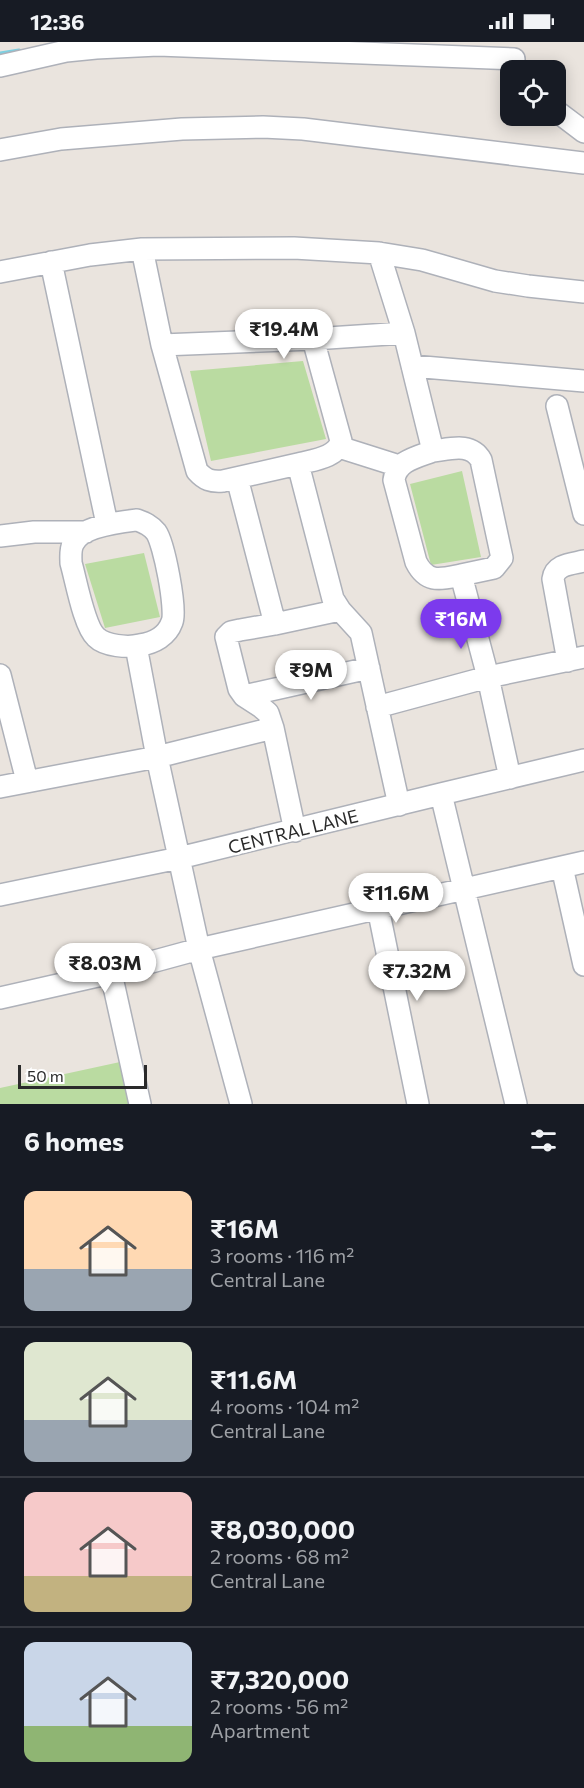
<!DOCTYPE html>
<meta charset="utf-8">
<style>
:root{--surface:#171b24;--page:#242831;--text:#f1f3f6;--muted:#9ea1a6;--line:#363941;--accent:#7c3aed}
body{margin:0;font-family:Commissioner,sans-serif;background:var(--page);color:var(--text);height:100vh;display:flex;flex-direction:column;font-size:22px;white-space:nowrap}
*{box-sizing:border-box;margin:0}
p{font-size:20px;color:var(--muted)}
.icon{flex:none;width:33px;height:33px;fill:none;stroke:currentColor;stroke-width:2;stroke-linecap:round;stroke-linejoin:round}
.map{position:relative;height:1062px;overflow:hidden}
.drawer{display:flex;flex-direction:column;background:var(--surface);flex:1}
.drawer>*{flex:none}
.fabs{position:absolute;left:500px;top:18px;display:grid;gap:12px}
.fabs a{display:grid;place-items:center;width:66px;height:66px;border-radius:12px;background:var(--surface);box-shadow:0 3px 15px #0003;font-size:30px}
.scale{position:absolute;left:18px;bottom:15px;width:129px;box-sizing:border-box;padding-left:6px;border:3px solid #2a2a2a;border-top:0;font-size:16px;line-height:21px;white-space:nowrap;color:#2a2a2a;-webkit-text-stroke:4px #fff;paint-order:stroke}
.price{position:absolute;translate:-50% -51px;padding:0 14px;border-radius:21px;background:#fff;color:#222;font-size:20px;line-height:39px;filter:drop-shadow(0 2px 3px #0008)}
.price::after{content:'';position:absolute;left:50%;top:36px;width:18px;height:14px;margin-left:-9px;background:inherit;clip-path:polygon(0 0,100% 0,50% 100%)}
.price.active{background:var(--accent);color:#fff}
ul{padding:0;list-style:none}
li{display:flex;align-items:center;gap:18px;height:150px;padding:0 24px}
li+li{border-top:2px solid var(--line)}
li span{display:grid;place-items:center;flex:none;width:168px;height:120px;border-radius:12px;color:#555}
li>.icon{margin-inline-start:auto}
span .icon{width:72px;height:72px;fill:#fffc;stroke-width:1}
li b{font-size:26px}
h2{display:flex;justify-content:space-between;align-items:center;height:72px;padding:0 24px;font-size:26px}
.status{display:flex;justify-content:space-between;align-items:center;height:42px;padding:0 30px;background:var(--surface);direction:ltr}
.status svg{height:16px;fill:currentColor}
.map>svg:first-child{display:block}
.green{fill:#badba1}
.lines{fill:none;stroke-linecap:round;stroke-linejoin:round}
.stream{stroke:#7dcfe0;stroke-width:5}
.minor-casing{stroke:#aeb1b9;stroke-width:24}
.minor{stroke:#fff;stroke-width:21}
.labels{text-anchor:middle;dominant-baseline:central;stroke-width:5;stroke-linejoin:round;paint-order:stroke}
.street-label{font-size:18px;fill:#2a2a2a;stroke:#fff}
</style>
<div class="status"><b>12:36</b><svg viewBox="0 0 49 12"><path d="M0 12V9h3v3zM5 12V6h3v6zM10 12V3h3v9zM15 12V0h3v12zM26 1h20v11H26zM47 4h2v5h-2z"/></svg></div>
<div class="map">
<svg width="584" height="1062" viewBox="0 0 584 1062">
<rect width="100%" height="100%" fill="#eae4de"/>
<path class="green" d="M303,319l23,78 -115,22 -21,-90z
M462,429l19,86 -50,8 -21,-81z
M144,511l16,64 -55,11 -20,-64z
M120,1020l9,42h-129v-16z"/>
<g class="lines">
<path class="stream" d="M0,12l19,-3"/>
<g class="minor-casing">
<path id="minor" d="M0,24l66,-15 30,-3 62,-3 356,14
M555,68l29,22
M0,108l61,-11 121,-10 81,-2 40,2 281,34
M142,207l20,96 35,126c8,9 14,11 26,10l75,-17 35,135 7,11 21,23 38,172
M379,211l25,80 29,118c17,-2 38,-9 48,9l21,98 -8,10 -33,7 27,102 22,101
M51,220l56,262
M0,230l90,-17 52,-6 152,-1 85,5 43,7 73,21 33,5 56,6
M162,303l151,-6 91,-6
M412,324l172,15
M557,364l27,108
M339,405l60,19
M433,409c-16,6 -37,10 -39,29l22,82c11,22 25,17 45,13
M298,422c14,-4 39,-6 43,-23l-28,-102
M237,436l38,146
M137,478c8,3 13,5 19,12 8,11 21,78 16,90 -5,14 -18,21 -32,23 -12,3 -35,1 -44,-8 -12,-11 -20,-57 -25,-74 0,-6 -1,-13 2,-19 8,-18 47,-22 64,-24z
M0,494l34,-4h52
M136,604l21,111 42,192 42,155
M568,619l-15,-82c2,-15 19,-15 31,-18
M0,633l27,106
M244,654l125,-28
M377,665l111,-30 96,-20
M0,745l157,-30 116,-29
M441,752l75,310
M295,789l-22,-103 -5,-15 -7,-6 -17,-11 -5,-7 -13,-52 5,-5 9,-2 35,-6 65,-14
M562,825l22,98
M0,853l179,-37 262,-64 143,-34
M378,866l40,196
M111,931l29,131
M0,956l111,-25 88,-24 385,-87"/>
</g>
<use href="#minor" class="minor"/>
</g>
<g class="labels">
<g class="street-label">
<text transform="translate(293 789) rotate(-14)">CENTRAL LANE</text>
</g>
</g>
</svg>
<div class="fabs">
<a><svg class="icon" aria-label="locate" viewBox="0 0 24 24"><circle cx="12" cy="12" r="6"/><path d="M12 2v4M12 18v4M2 12h4M18 12h4"/></svg></a>
</div>
<div class="scale">50 m</div>
<b class="price" style="left:284px;top:318px">₹19.4M</b>
<b class="price active" style="left:461px;top:608px">₹16M</b>
<b class="price" style="left:311px;top:659px">₹9M</b>
<b class="price" style="left:396px;top:882px">₹11.6M</b>
<b class="price" style="left:105px;top:952px">₹8.03M</b>
<b class="price" style="left:417px;top:960px">₹7.32M</b>
</div>
<section class="drawer">
<h2>6 homes<svg class="icon" aria-label="filters" viewBox="0 0 24 24"><path d="M4 7h16M4 17h16"/><circle cx="9" cy="7" r="2"/><circle cx="15" cy="17" r="2"/></svg></h2>
<ul>
<li><span style="background:linear-gradient(#ffd9b3 65%,#9aa5b1 0)"><svg class="icon" aria-label="home" viewBox="0 0 24 24"><path d="M3 11l9-7 9 7M6 9v11h12V9"/></svg></span><div><b>₹16M</b><p>3 rooms · 116 m²</p><p>Central Lane</p></div></li>
<li><span style="background:linear-gradient(#dfe7d0 65%,#9aa5b1 0)"><svg class="icon" aria-label="home" viewBox="0 0 24 24"><path d="M3 11l9-7 9 7M6 9v11h12V9"/></svg></span><div><b>₹11.6M</b><p>4 rooms · 104 m²</p><p>Central Lane</p></div></li>
<li><span style="background:linear-gradient(#f6c9c9 70%,#c2b280 0)"><svg class="icon" aria-label="home" viewBox="0 0 24 24"><path d="M3 11l9-7 9 7M6 9v11h12V9"/></svg></span><div><b>₹8,030,000</b><p>2 rooms · 68 m²</p><p>Central Lane</p></div></li>
<li><span style="background:linear-gradient(#c9d6e8 70%,#8fb573 0)"><svg class="icon" aria-label="home" viewBox="0 0 24 24"><path d="M3 11l9-7 9 7M6 9v11h12V9"/></svg></span><div><b>₹7,320,000</b><p>2 rooms · 56 m²</p><p>Apartment</p></div></li>
</ul>
</section>
